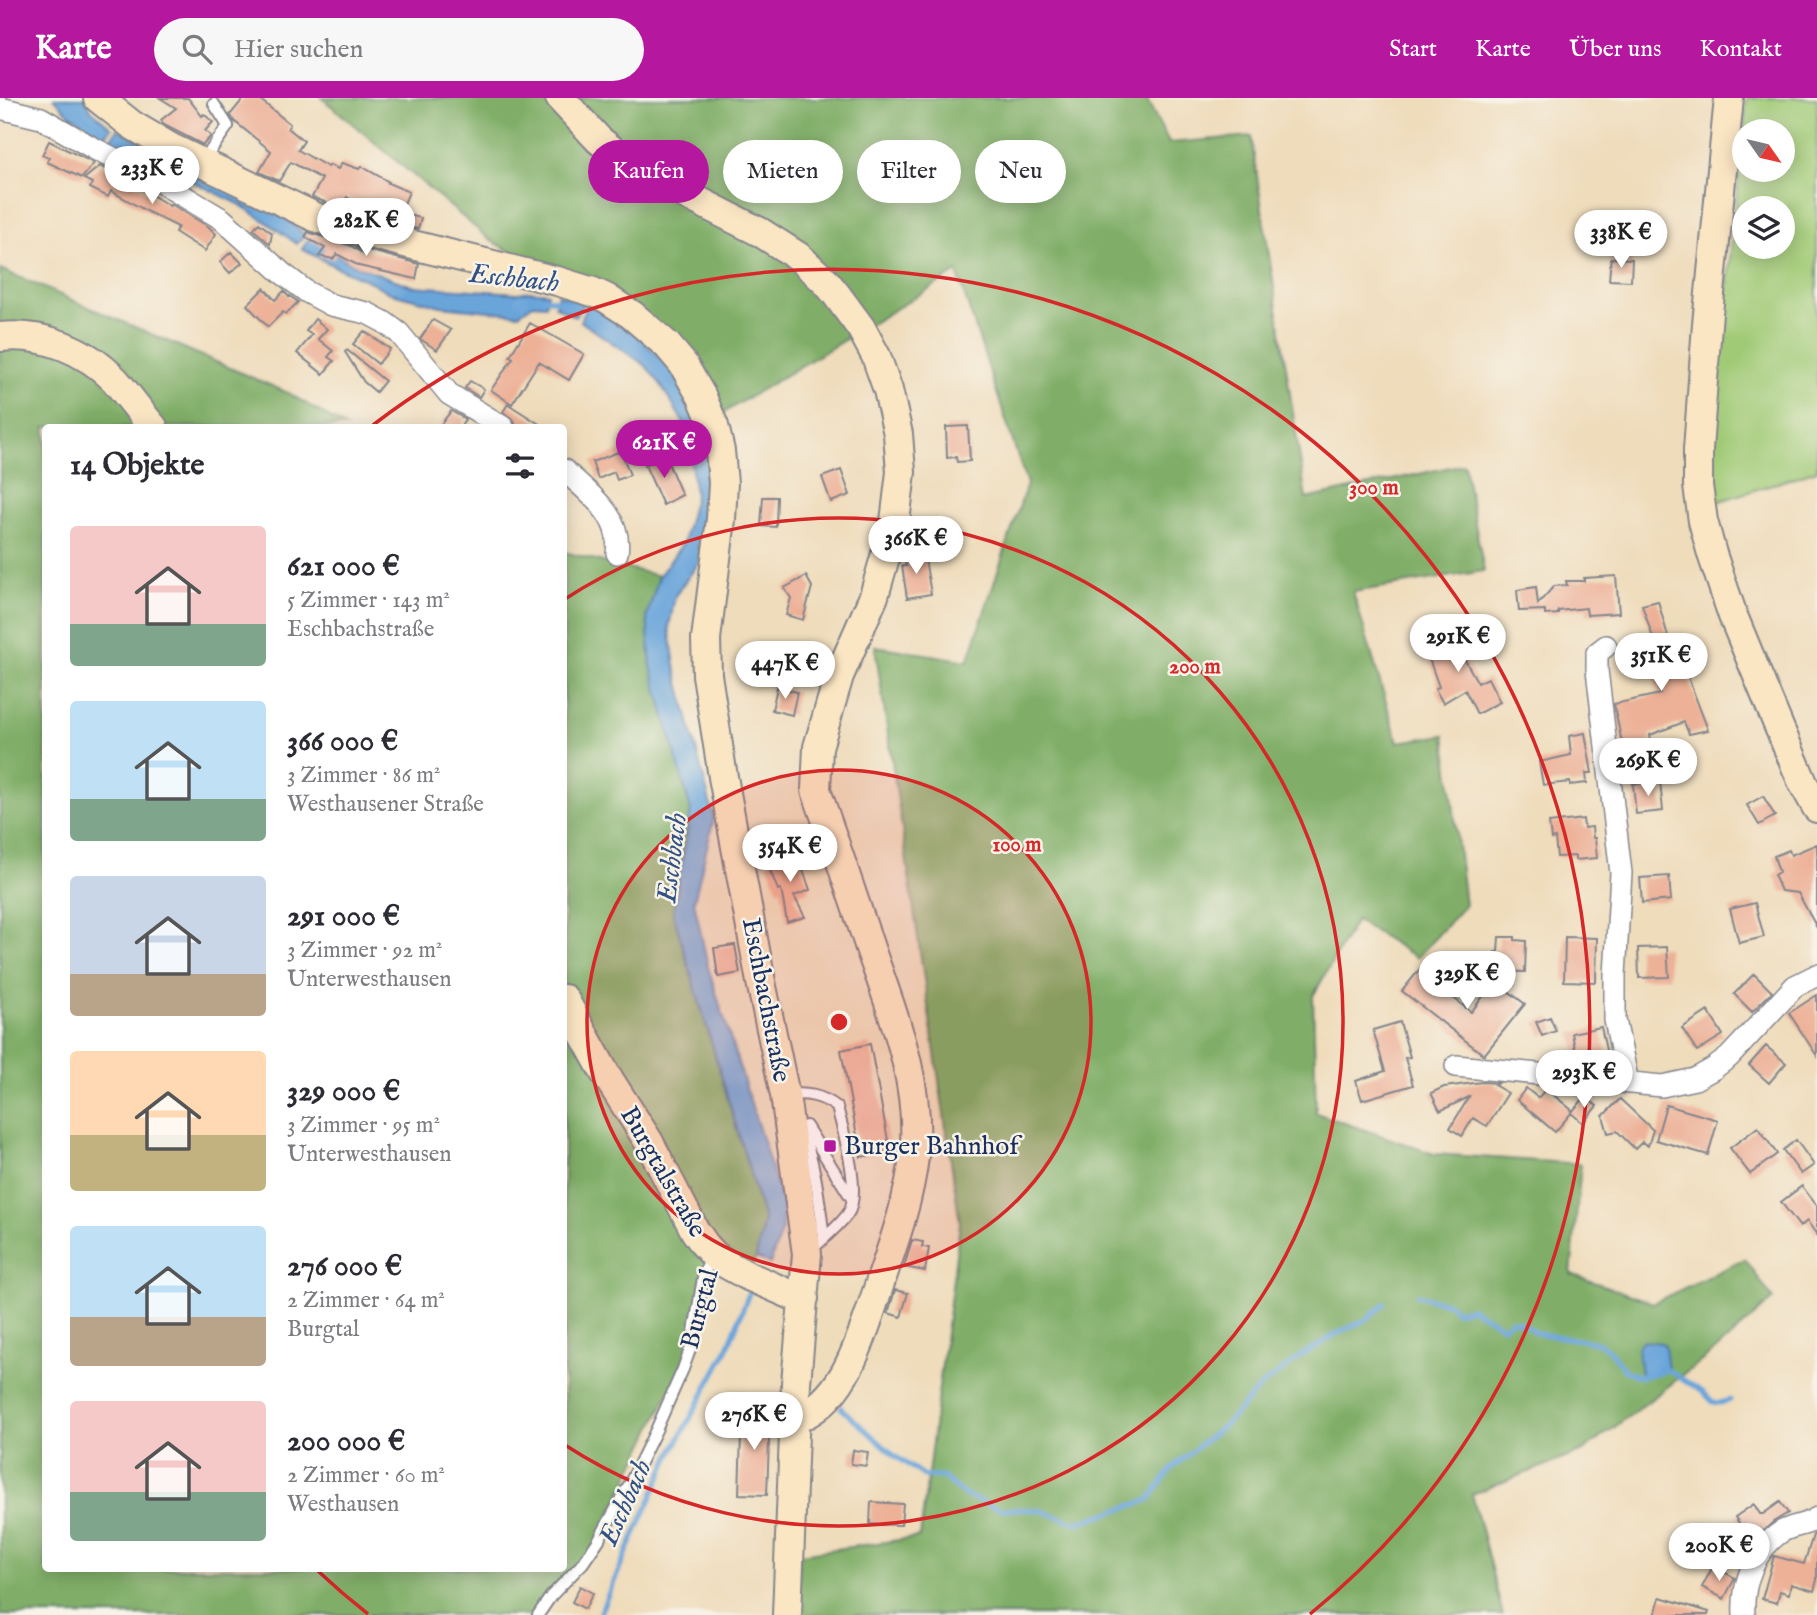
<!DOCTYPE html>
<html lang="de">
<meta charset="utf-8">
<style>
:root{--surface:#fff;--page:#f7f7f7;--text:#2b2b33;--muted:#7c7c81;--accent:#b5179e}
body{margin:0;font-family:"IM FELL English",serif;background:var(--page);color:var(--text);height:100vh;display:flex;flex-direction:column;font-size:26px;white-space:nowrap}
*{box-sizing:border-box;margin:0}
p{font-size:23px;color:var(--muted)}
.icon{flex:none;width:38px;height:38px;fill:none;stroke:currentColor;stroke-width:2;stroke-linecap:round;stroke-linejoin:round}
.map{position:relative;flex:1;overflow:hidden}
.panel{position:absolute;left:42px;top:326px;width:525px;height:1148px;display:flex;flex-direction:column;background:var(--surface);border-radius:7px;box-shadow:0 4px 18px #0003}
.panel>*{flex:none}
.banner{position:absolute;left:588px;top:42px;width:665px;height:63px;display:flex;gap:14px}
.needle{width:46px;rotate:124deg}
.buttons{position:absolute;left:1732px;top:21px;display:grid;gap:14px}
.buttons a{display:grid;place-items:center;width:63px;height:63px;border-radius:50%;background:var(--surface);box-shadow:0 4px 18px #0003;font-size:35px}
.price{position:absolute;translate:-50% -60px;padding:0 16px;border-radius:24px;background:#fff;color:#222;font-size:23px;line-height:46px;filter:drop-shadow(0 2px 4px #0008)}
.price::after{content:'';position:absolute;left:50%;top:42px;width:21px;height:16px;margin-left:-10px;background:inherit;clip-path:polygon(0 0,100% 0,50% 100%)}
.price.active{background:var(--accent);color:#fff}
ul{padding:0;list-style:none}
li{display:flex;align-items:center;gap:21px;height:175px;padding:0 28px}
li span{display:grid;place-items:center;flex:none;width:196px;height:140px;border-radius:7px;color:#555}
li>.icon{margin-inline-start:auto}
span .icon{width:84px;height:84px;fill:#fffc;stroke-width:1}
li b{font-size:30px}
h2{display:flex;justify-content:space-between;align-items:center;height:84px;padding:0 28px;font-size:30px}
.tag{padding:0 24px;border-radius:32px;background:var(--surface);box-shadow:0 4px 18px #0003;font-size:24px;line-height:63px}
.tag.active{background:var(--accent);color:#fff}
header{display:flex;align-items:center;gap:42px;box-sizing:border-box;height:98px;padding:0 35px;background:var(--accent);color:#fff}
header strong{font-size:33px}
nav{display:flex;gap:38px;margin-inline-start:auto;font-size:24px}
.search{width:490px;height:63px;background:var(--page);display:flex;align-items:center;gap:18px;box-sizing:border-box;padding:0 24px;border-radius:38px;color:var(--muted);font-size:26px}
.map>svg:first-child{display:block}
.green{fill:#a0ca76;stroke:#5e7c6a;stroke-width:2;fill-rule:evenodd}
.forest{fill:#80ae67;stroke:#4e6e62;stroke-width:2}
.water{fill:#6aa5da;stroke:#426a9c;stroke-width:2}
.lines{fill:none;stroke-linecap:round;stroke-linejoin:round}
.stream{stroke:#6aa5da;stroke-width:5}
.building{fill:#edb197}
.service-casing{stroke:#85868c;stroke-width:14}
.minor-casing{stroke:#85868c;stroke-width:24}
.secondary-casing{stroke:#85868c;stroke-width:32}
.service{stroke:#fff;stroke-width:10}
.minor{stroke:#fff;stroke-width:21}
.secondary{stroke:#fbe6c4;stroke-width:28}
.ring{fill:none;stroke:#d62828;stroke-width:3.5}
.poi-dot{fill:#b5179e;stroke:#f7f3e8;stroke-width:2.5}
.labels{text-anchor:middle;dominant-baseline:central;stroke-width:5;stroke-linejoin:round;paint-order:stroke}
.street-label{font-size:26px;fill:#1b2f5e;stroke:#f7f3e8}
.poi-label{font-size:26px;fill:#1b2f5e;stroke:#f7f3e8;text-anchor:start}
.water-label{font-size:28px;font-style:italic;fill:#335283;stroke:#f7f3e8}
.centre{fill:#d62828;stroke:#f7f3e8;stroke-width:3.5}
.ring-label{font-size:21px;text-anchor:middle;font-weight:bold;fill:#d62828;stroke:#f7f3e8;stroke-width:5;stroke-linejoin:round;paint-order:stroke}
</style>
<header>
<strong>Karte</strong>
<div class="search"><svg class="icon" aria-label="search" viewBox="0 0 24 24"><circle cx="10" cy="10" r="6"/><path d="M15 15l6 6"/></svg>Hier suchen</div>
<nav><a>Start</a><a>Karte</a><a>Über uns</a><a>Kontakt</a></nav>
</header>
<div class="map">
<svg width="1817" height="1517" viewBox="0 0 1817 1517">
<rect width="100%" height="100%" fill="#f7f3e8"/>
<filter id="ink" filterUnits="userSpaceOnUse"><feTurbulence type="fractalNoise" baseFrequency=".0143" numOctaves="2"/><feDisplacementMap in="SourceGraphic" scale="14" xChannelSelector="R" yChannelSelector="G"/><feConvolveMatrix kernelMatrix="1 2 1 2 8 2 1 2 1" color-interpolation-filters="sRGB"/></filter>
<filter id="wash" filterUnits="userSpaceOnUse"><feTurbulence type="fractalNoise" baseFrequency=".00686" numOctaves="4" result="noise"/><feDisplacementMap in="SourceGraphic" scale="28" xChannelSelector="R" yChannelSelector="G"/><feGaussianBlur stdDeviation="1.57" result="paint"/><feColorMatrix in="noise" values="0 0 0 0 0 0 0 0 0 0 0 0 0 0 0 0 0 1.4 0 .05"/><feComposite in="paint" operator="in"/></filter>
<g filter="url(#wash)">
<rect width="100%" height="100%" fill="#efdcbb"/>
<path class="green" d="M1747,0h70v372l-103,33 -3,-62zM1745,33h38v39h-38zM1745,110h38v39h-38z"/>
<path class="forest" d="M322,0h824l23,45 82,-7 55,363 158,-35 20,107 -131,21 45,150 47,-7 20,170 -48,53 -61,-38 -43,76 3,117 118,41 147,10 -10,110 82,29 92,-44 28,40 -56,50 -134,102 -111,43 31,121h-706l3,-61 120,-17 40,-314 -85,-577 93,15 59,-177 -70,-212 -239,144 -37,-70 -171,-85 2,-8 -22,-13z
M0,171l288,124 57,34h-299v1141h518v-1016l95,24 -12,40 4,50 40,144 -18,103 91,308 -8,37 -8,18 -34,-20 -22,88 -94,197 -59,74h-539z"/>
<path class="water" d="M54,0h32l5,12 21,18 -8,9 -35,-23z
M118,31l169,89 18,17 -8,9 -32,-23 -28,-18 -128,-62z
M309,140l45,27 58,21 106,7 11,-2 19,2 -2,12 -13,-1 -14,10 -78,-8 -53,-14 -17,-10 -33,-14 -36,-19z
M558,196l26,9 -9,14 -20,-11z
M589,206l42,26 29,27 14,17 11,19 19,40 6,35 -2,48 -9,46 -24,34 -6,31 7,44 38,147 -20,83 14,66 75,238 -1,24 -12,35 -14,-6 8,-38 -91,-307 18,-103 -40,-144 -4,-50 12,-40 24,-33 12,-47 -5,-43 -7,-31 -22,-37 -16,-20 -65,-44z
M1642,1243l19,2 4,2 3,25 -27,7 -3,-30z"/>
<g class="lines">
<path class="stream" d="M542,199l21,5
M1417,1197l33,9 7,8 14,-4 32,19 9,-7 14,5 9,8 64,10 11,8 15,20 16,6 27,-7 35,22 10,10 7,1 10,-3
M841,1310l54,48 29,20 19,1 21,18 36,14 39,1 38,13 72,-23 23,-32 57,-47 31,-34 45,-34 10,-5 19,-13 33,-16 17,-15
M599,1517l71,-159 57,-106 24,-62"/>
</g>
<g id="blocks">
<path class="building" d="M160,0h28l14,18 2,-2 9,8 -8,9 6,5 -8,9 -39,-20 -3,-5 15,-12z
M244,0h14l32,26 -2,4 16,13 -6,9 30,17 2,-2 8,4 4,-6 17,6 2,-3 28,16 -1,1 21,9 -9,21 21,5 -3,11 -26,-6 1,-7 -38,-14 -8,-5 -7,11 -28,-11 10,-18 -31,-17 -12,19 -20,-9 12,-21 -37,-30 -4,-6z
M49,43l45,22 -12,15 -35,-16 2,-4 -7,-3z
M100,68l27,14 43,26 1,-2 38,23 7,7 -11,17 -30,-19 3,-5 -28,-14 -39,-22 -3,6 -18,-9 2,-5 -8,-4z
M259,125l13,10 -2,11 -17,-15z
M308,134l43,14 14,9 -9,-8 63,17 -3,15 -57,-13 -22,-12 -4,5 -14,-3 6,-8 -20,-11z
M231,154l11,11 -12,10 -10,-11z
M1611,160l21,1 -1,22 -22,-1z
M264,190l11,12 9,-9 5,6 1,-1 8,6 -12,12 -3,-2 -15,15 -21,-22z
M315,221l12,10 -9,10 15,12 -5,6 6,4 -11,13 -26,-21 15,-18 -6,-4z
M433,222l18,10 -14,20 -17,-11z
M530,225l54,31 -15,26 -30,-18 -27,42 -21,-14 22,-32 -3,-2z
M364,233l26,18 -12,15 -25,-20z
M347,252l38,31 -9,11 -12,-10 -19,-30z
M470,283l14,8 -5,8 -14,-9z
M508,306l36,23h-28l-2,-7 -11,-8z
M451,313l14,8 -4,8h-22z
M968,328l2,35 -13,1 -1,-5 -9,1 -1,-31z
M621,353l9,24 -13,5 -3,-8 -16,7 -6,-17z
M665,358l17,39 -19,10 -18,-40z
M841,372l9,25 -19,7 -9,-25z
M763,399h14l-1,30 -15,-1z
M924,455l7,41 -24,4 -5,-32h4l-2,-10z
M806,478l6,11 -9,33 -17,-5 5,-17 -7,-10z
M1616,478l3,37 -32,2 -1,-7 -28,3v3l-13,1v-5l-26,1 -2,-21 19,-3 2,17 16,-18 13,-1 -1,-4h18v-3z
M1658,503l11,39 4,-2 35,92 -19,4 -5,-12 -34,13 1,7 -28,6 -9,-44 46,-10 -7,-19 11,-4 -22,-66z
M1447,537l1,7 16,-5 6,16 -8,2 16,28 10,-5 12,24 -23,12 -12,-24 -22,13 -8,-14 4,-2 -16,-45z
M777,589l20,5 -5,23 -20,-5z
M1585,635l7,40h-6l1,10 -17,2v-3l-27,3 -4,-23 32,-7 -2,-19z
M1680,663l4,13 -14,5 -4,-14z
M1660,683l3,30 -27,3 -3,-30z
M1763,698l12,20 -16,9 -12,-20z
M1583,721l1,9 8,-1 1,11h2l2,20 -22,2v-4l-18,1 -2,-19 -4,1 -2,-16z
M1817,746v84l-19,-35 -17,-2 -7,-16 5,-3 -5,-16 15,-6 2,5z
M797,755l13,37 -16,6 11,21 -18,5 -6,-33 -3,1 -11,-27z
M1669,778l2,24 -29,3 -2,-25z
M1755,805l9,34 -25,6 -9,-34z
M1499,839h16v3l11,1 -1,31 -30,-1v-19h3z
M1565,839l32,1 -1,44 -32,-1z
M735,847l5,28 -22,4 -4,-29z
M1667,849l2,30 -30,1 -1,-30z
M1419,872l52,42 24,-31 30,23 -41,51 -82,-64z
M1754,876l18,18 -20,20 -18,-18z
M1817,897v61l-28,-43z
M1708,913l15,24 -26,16 -15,-23z
M1550,919l6,14 -14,5 -6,-14z
M1400,924l10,35 -5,1 8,27 -51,15 -6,-19 29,-10 -12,-41z
M1601,929l7,32 -30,6 -6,-32z
M870,946l20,107 -29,6 -20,-107z
M1766,948l20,17 -17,20 -20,-18z
M1482,984l16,1 -4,2 14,8 -21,33 -14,-8 -11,18 -12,-8 19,-31 -29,14 -9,-18 13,-6z
M1526,990l12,10 8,-9 27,22 -18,21 -38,-32z
M1585,999l12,9 -14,17 -12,-10z
M1620,1001l33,31 -5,16 -6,-4 -7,7 -18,-18 -9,2 -5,-17z
M1666,1007l52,15 -10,35 -52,-15z
M1758,1029l19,27 -27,20 -20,-26z
M1796,1042l18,25 -13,9 -18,-24z
M1802,1088l15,20v29l-10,-14 -7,6 -19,-25z
M912,1142l11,2 -1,5 7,1 -4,23 -21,-4z
M895,1192l13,3 -7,24 -13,-4z
M736,1313l34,2 -3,82 -28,-1 2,-59h-6z
M853,1352l15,2 -2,14 -15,-2z
M871,1404l32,2 -2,21 -31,-1z
M1780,1404l8,11 -15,9 -21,20 -17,-25 19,-13 6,10h3z
M1817,1435v47l-3,11 -23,-7 -2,10 -9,-3 -3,12 -15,-4 12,-43 30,8 9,-29z
M1713,1468l22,12 -11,21 -22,-12z
M580,1488l13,7 -8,16 -13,-7z
M1660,1499l49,15 -1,3h-53z"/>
</g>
</g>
<g filter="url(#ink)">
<use href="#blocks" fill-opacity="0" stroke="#85868c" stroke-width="2"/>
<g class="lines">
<g class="service-casing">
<path id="service" d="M203,63l25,-35 -14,-22
M787,997c20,-2 34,0 50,12 6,24 26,88 10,108 -10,13 -24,24 -36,35
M806,1028l46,73
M800,1030c16,34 19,73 24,110
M538,1517l13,-19 32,-33 15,-22 32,-58 26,-53 27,-61 9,-25 12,-72 10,-17"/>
</g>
<g class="minor-casing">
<path id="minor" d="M0,10l41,10 52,30 62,31 67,40 60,54 25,19 24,13 36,8 17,9 15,11 50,61 54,33
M564,372c24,23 59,46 53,83
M1606,548l-9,7v17l24,203 -6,102v45l13,63
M1456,968l206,20 33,-7 18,-10 16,-12 66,-71 22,-11
M1744,1517c-2,-31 10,-65 37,-83 11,-7 25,-6 36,-14"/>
</g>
<g class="secondary-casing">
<path id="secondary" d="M98,0l34,27 41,24 142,68 29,10 49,13 164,41 36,11 13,6 26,17 35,30 16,19 19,33 12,29 6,25 3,32 -2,36 -15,120 1,36 16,102 38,205 24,113 22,159 -11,129 -9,232
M560,0l39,42 40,31 121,61 39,25 28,26 9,11 25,34 15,28 12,34 10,44 3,38 -6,50 -21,74 -35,80 -21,71 -2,43c19,54 37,107 55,161 23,66 51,134 43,206 -6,52 -27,103 -43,153 -14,41 -31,93 -76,109
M1729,0l-22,226 -9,126v36l5,35 9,33 21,62 46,111 24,56 14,25
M0,239c42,-5 86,13 115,43 13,15 25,32 38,47
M564,901l41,74 44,69 46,89 10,14 9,10 12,9 22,12 44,19 12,3"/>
</g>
<use href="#service" class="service"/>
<use href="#minor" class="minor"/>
<use href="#secondary" class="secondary"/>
</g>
</g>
<circle cx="839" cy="924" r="252" fill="#d62828" fill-opacity=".12"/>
<g class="ring">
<circle cx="839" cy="924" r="252"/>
<path d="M565 501A504 504 0 1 1 565 1347"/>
<path d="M368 1516A757 757 0 0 1 318 1473M373 327A757 757 0 0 1 1310 1516"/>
</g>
<rect class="poi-dot" x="823" y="1041" width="14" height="14" rx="3.5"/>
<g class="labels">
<g class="street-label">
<text transform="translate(766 902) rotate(79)">Eschbachstraße</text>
<text transform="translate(663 1074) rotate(60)">Burgtalstraße</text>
<text transform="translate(700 1211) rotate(-75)">Burgtal</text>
</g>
<g class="poi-label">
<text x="844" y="1048">Burger Bahnhof</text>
</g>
<g class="water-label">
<text transform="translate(514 181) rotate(6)">Eschbach</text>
<text transform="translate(673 760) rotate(-83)">Eschbach</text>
<text transform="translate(626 1405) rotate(-66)">Eschbach</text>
</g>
</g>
<circle cx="839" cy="924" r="10" class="centre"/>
<g class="ring-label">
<text x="1374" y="396">300 m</text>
<text x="1195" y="575">200 m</text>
<text x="1017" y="753">100 m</text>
</g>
</svg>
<div class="buttons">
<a><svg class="needle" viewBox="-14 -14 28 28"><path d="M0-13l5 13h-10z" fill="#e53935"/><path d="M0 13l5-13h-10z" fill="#7c7c81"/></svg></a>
<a><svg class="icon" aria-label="layers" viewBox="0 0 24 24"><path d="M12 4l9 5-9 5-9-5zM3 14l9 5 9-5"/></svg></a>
</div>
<b class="price" style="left:152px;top:108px">233K €</b>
<b class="price" style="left:366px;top:160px">282K €</b>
<b class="price" style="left:1621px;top:172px">338K €</b>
<b class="price active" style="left:664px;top:382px">621K €</b>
<b class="price" style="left:916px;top:478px">366K €</b>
<b class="price" style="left:1458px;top:576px">291K €</b>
<b class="price" style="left:1661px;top:595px">351K €</b>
<b class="price" style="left:785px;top:603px">447K €</b>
<b class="price" style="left:1648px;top:700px">269K €</b>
<b class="price" style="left:790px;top:786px">354K €</b>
<b class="price" style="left:1467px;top:913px">329K €</b>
<b class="price" style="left:1584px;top:1012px">293K €</b>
<b class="price" style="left:754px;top:1354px">276K €</b>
<b class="price" style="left:1719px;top:1485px">200K €</b>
<div class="banner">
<a class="tag active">Kaufen</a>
<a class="tag">Mieten</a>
<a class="tag">Filter</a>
<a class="tag">Neu</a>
</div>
<section class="panel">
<h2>14 Objekte<svg class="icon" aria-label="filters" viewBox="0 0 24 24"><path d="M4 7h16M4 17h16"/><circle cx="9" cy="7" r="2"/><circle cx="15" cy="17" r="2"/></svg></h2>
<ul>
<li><span style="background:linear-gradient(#f6c9c9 70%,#7fa58c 0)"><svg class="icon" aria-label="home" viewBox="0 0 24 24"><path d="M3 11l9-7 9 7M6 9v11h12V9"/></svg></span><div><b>621 000 €</b><p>5 Zimmer · 143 m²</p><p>Eschbachstraße</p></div></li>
<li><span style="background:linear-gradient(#bfe0f5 70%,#7fa58c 0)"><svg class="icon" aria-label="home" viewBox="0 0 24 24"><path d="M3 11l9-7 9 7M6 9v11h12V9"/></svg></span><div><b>366 000 €</b><p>3 Zimmer · 86 m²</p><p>Westhausener Straße</p></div></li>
<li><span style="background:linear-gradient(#c9d6e8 70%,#b9a48a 0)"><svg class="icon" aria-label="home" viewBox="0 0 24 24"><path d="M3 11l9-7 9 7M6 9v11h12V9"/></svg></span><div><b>291 000 €</b><p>3 Zimmer · 92 m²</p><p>Unterwesthausen</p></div></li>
<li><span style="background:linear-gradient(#ffd9b3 60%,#c2b280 0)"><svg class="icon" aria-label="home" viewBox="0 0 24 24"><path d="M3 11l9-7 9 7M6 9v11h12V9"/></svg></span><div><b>329 000 €</b><p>3 Zimmer · 95 m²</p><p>Unterwesthausen</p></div></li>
<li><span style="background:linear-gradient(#bfe0f5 65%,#b9a48a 0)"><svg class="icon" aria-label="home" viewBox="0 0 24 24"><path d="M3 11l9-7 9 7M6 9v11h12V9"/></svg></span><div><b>276 000 €</b><p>2 Zimmer · 64 m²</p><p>Burgtal</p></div></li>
<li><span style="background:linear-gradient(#f6c9c9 65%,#7fa58c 0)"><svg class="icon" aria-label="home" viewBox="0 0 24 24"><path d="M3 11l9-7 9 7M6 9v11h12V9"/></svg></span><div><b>200 000 €</b><p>2 Zimmer · 60 m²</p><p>Westhausen</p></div></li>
</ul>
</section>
</div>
